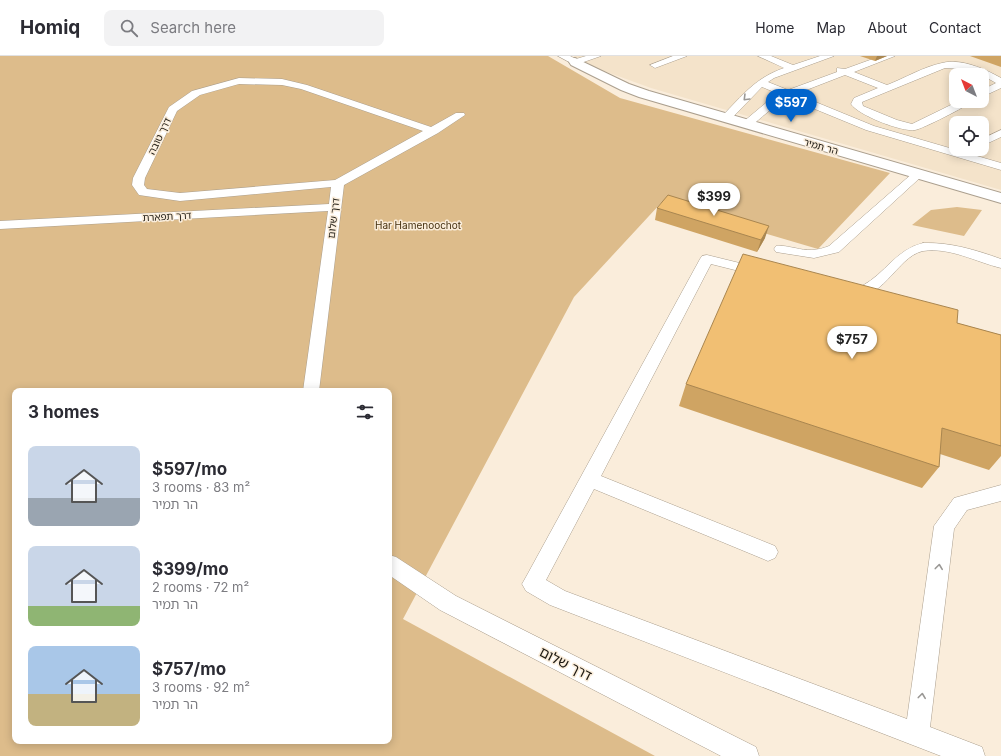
<!DOCTYPE html>
<meta charset="utf-8">
<style>
:root{--surface:#fff;--page:#f2f2f3;--text:#2b2b33;--muted:#7c7c81;--line:#e1e1e2;--accent:#0064cc}
body{margin:0;font-family:Inter,"Noto Sans Hebrew",sans-serif;background:var(--page);color:var(--text);height:100vh;display:flex;flex-direction:column;font-size:15px;white-space:nowrap}
*{box-sizing:border-box;margin:0}
p{font-size:13px;color:var(--muted)}
.icon{flex:none;width:22px;height:22px;fill:none;stroke:currentColor;stroke-width:2;stroke-linecap:round;stroke-linejoin:round}
.map{position:relative;flex:1;overflow:hidden}
.sheet{position:absolute;left:12px;top:332px;width:380px;height:356px;display:flex;flex-direction:column;background:var(--surface);border-radius:8px;box-shadow:0 2px 10px #0003}
.sheet>*{flex:none}
.needle{width:26px;rotate:318deg}
.fabs{position:absolute;left:949px;top:12px;display:grid;gap:8px}
.fabs a{display:grid;place-items:center;width:40px;height:40px;border-radius:8px;background:var(--surface);box-shadow:0 2px 10px #0003;font-size:20px}
.price{position:absolute;translate:-50% -34px;padding:0 9px;border-radius:14px;background:#fff;color:#222;font-size:13px;line-height:26px;filter:drop-shadow(0 1px 2px #0008)}
.price::after{content:'';position:absolute;left:50%;top:24px;width:12px;height:9px;margin-left:-6px;background:inherit;clip-path:polygon(0 0,100% 0,50% 100%)}
.price.selected{background:var(--accent);color:#fff}
ul{padding:0;list-style:none}
li{display:flex;align-items:center;gap:12px;height:100px;padding:0 16px}
li span{display:grid;place-items:center;flex:none;width:112px;height:80px;border-radius:8px;color:#555}
li>.icon{margin-inline-start:auto}
span .icon{width:48px;height:48px;fill:#fffc;stroke-width:1}
li b{font-size:17px}
h2{display:flex;justify-content:space-between;align-items:center;height:48px;padding:0 16px;font-size:17px}
header{display:flex;align-items:center;gap:24px;box-sizing:border-box;height:56px;padding:0 20px;background:var(--surface);border-bottom:1px solid var(--line)}
header strong{font-size:19px}
nav{display:flex;gap:22px;margin-inline-start:auto;font-size:14px}
.search{width:280px;height:36px;background:var(--page);display:flex;align-items:center;gap:10px;box-sizing:border-box;padding:0 14px;border-radius:8px;color:var(--muted);font-size:15px}
.map>svg:first-child{display:block}
.built{fill:#f4e3ca;fill-rule:evenodd}
.green{fill:#ddbc8b;fill-rule:evenodd}
.lines{fill:none;stroke-linecap:round;stroke-linejoin:round}
.lane-casing{stroke:#ab9f8e;stroke-width:1}
.street-casing{stroke:#ab9f8e;stroke-width:2}
.lane{fill:#fff;fill-rule:evenodd}
.street{fill:#fff;fill-rule:evenodd}
.wall{fill:#cfa463}
.shaded-wall{fill:#a98650}
.building{fill:#f1bf73;stroke:#a98650}
.oneway{stroke:#9a9895}
.labels{text-anchor:middle;dominant-baseline:central;stroke-width:3;stroke-linejoin:round;paint-order:stroke}
.far-street-label{font-size:10px;fill:#1e1a13;stroke:#faeddb}
.far-park-label{font-size:10px;fill:#442f0e;stroke:#faeddb}
.near-street-label{font-size:14px;fill:#1e1a13;stroke:#faeddb}
</style>
<header>
<strong>Homiq</strong>
<div class="search"><svg class="icon" aria-label="search" viewBox="0 0 24 24"><circle cx="10" cy="10" r="6"/><path d="M15 15l6 6"/></svg>Search here</div>
<nav><a>Home</a><a>Map</a><a>About</a><a>Contact</a></nav>
</header>
<div class="map">
<svg width="1001" height="700" viewBox="0 0 1001 700">
<rect width="100%" height="100%" fill="#faeddb"/>
<path class="built" d="M573,0h428v134l-350,-102 -47,-17zM956,19h26v26h-26zM956,67h26v26h-26z"/>
<path class="green" d="M0,0h548l72,42 270,75 -72,76 -157,-46 -87,94 -171,322 252,137h-655zM15,335h374v350h-374z
M957,151l25,3 -18,26 -52,-11 19,-15z"/>
<g class="lines">
<g class="lane-casing">
<path id="lane" d="M558,0h12l6,3 10,-3h15l-26,9z
M673,0h14l-32,12 -5,-3z
M758,0h13l22,9 27,-9h14l-60,22 -6,4 20,8 49,-18v-4l8,1 36,-13h14l-41,16 33,13c18,-7 36,-18 55,-22 19,-5 43,6 59,15v10l-19,9v-7l14,-7 -14,-8 -19,-6 -18,-1 -83,34 1,4 34,14 15,4 47,-23h13c-4,5 -50,28 -57,29 -14,2 -57,-15 -64,-26l3,-6 24,-10 -33,-13 -49,19 78,32 127,37v7l-135,-40 -78,-32 -7,3 -30,25h-8l-1,-2 1,-2 30,-25 6,-3 -17,-7 -32,33h-8l-1,-2 1,-2c21,-21 33,-38 62,-48z
M239,22l43,1 25,6 124,42 25,-14h8l1,2 -27,18 -94,52 -25,206h-16l25,-180 -328,18v-8l329,-17 2,-17 -151,14 -41,-6 -7,-10 1,-7 36,-71 23,-16zM239,28l43,1 19,4 122,42 -88,49 -155,13 -33,-4 -3,-4 1,-7 32,-67 23,-16z
M1001,74v7l-19,9v-7z
M918,114l6,4 -2,2 -83,76 -25,6 -38,-6 -2,-3 2,-3c7,-1 12,1 19,2 12,3 22,3 34,-2l85,-74z
M923,187c27,-1 53,7 78,16v9c-25,-6 -51,-21 -78,-17 -28,6 -40,55 -79,45l-2,-3 2,-3c6,-2 12,-1 18,-4 24,-13 33,-36 61,-43z
M707,199l57,14 2,3 -2,3 -5,1 -48,-12 -110,212 174,70 3,6 -3,6 -7,3 -7,-3 -167,-69 -48,91 19,11 342,128 27,-193 20,-28 47,-13v16l-34,9 -13,19 -24,198 52,20 3,9h-44l-391,-151 -24,-14 -4,-7 4,-7 174,-318 2,-3z
M389,499l7,2 60,39 300,151 3,9h-38l-281,-146 -51,-35z"/>
</g>
<g class="street-casing">
<path id="street" d="M575,2l54,26 20,7 352,102v10l-362,-106 -18,-7 -50,-25 -2,-3 2,-3z"/>
</g>
<use href="#lane" class="lane"/>
<use href="#street" class="street"/>
</g>
<path class="wall" d="M860,0h27l-12,5z
M970,0h31v11z
M657,152l108,30 -8,14 -102,-32z
M957,267l44,12v121l-12,14 -49,-16 -1,13 -17,21 -243,-82 7,-22z"/>
<path class="shaded-wall" d="M877,0h10l-12,5z
M769,170l-4,12 -8,14 4,-12z"/>
<path class="building" d="M668,139l101,31 -8,14 -104,-32z
M743,198l215,56 -1,13 44,12v111l-59,-18 -3,39 -253,-83z"/>
<defs><path id="oneway-chevron" d="M-2-3.5L2.5 0L-2 3.5" fill="none" stroke-width="1.6" stroke-linecap="round" stroke-linejoin="round"/></defs>
<g class="oneway">
<use href="#oneway-chevron" transform="translate(746 42) rotate(135)"/>
<use href="#oneway-chevron" transform="translate(939 511) rotate(-83)"/>
<use href="#oneway-chevron" transform="translate(922 640) rotate(-83)"/>
</g>
<g class="labels">
<g class="far-street-label">
<text transform="translate(159 80) rotate(-64)">דרך טובה</text>
<text transform="translate(821 90) rotate(16)">הר תמיר</text>
<text transform="translate(167 160) rotate(-3)">דרך תפארת</text>
<text transform="translate(333 162) rotate(-83)">דרך שלום</text>
</g>
<g class="far-park-label">
<text x="418" y="169">Har Hamenoochot</text>
</g>
<g class="near-street-label">
<text transform="translate(566 607) rotate(27)">דרך שלום</text>
</g>
</g>
</svg>
<div class="fabs">
<a><svg class="needle" viewBox="-14 -14 28 28"><path d="M0-13l5 13h-10z" fill="#e53935"/><path d="M0 13l5-13h-10z" fill="#7c7c81"/></svg></a>
<a><svg class="icon" aria-label="locate" viewBox="0 0 24 24"><circle cx="12" cy="12" r="6"/><path d="M12 2v4M12 18v4M2 12h4M18 12h4"/></svg></a>
</div>
<b class="price selected" style="left:791px;top:67px">$597</b>
<b class="price" style="left:714px;top:161px">$399</b>
<b class="price" style="left:852px;top:304px">$757</b>
<section class="sheet">
<h2>3 homes<svg class="icon" aria-label="filters" viewBox="0 0 24 24"><path d="M4 7h16M4 17h16"/><circle cx="9" cy="7" r="2"/><circle cx="15" cy="17" r="2"/></svg></h2>
<ul>
<li><span style="background:linear-gradient(#c9d6e8 65%,#9aa5b1 0)"><svg class="icon" aria-label="home" viewBox="0 0 24 24"><path d="M3 11l9-7 9 7M6 9v11h12V9"/></svg></span><div><b>$597/mo</b><p>3 rooms · 83 m²</p><p>הר תמיר</p></div></li>
<li><span style="background:linear-gradient(#c9d6e8 75%,#8fb573 0)"><svg class="icon" aria-label="home" viewBox="0 0 24 24"><path d="M3 11l9-7 9 7M6 9v11h12V9"/></svg></span><div><b>$399/mo</b><p>2 rooms · 72 m²</p><p>הר תמיר</p></div></li>
<li><span style="background:linear-gradient(#a9c7e8 60%,#c2b280 0)"><svg class="icon" aria-label="home" viewBox="0 0 24 24"><path d="M3 11l9-7 9 7M6 9v11h12V9"/></svg></span><div><b>$757/mo</b><p>3 rooms · 92 m²</p><p>הר תמיר</p></div></li>
</ul>
</section>
</div>
